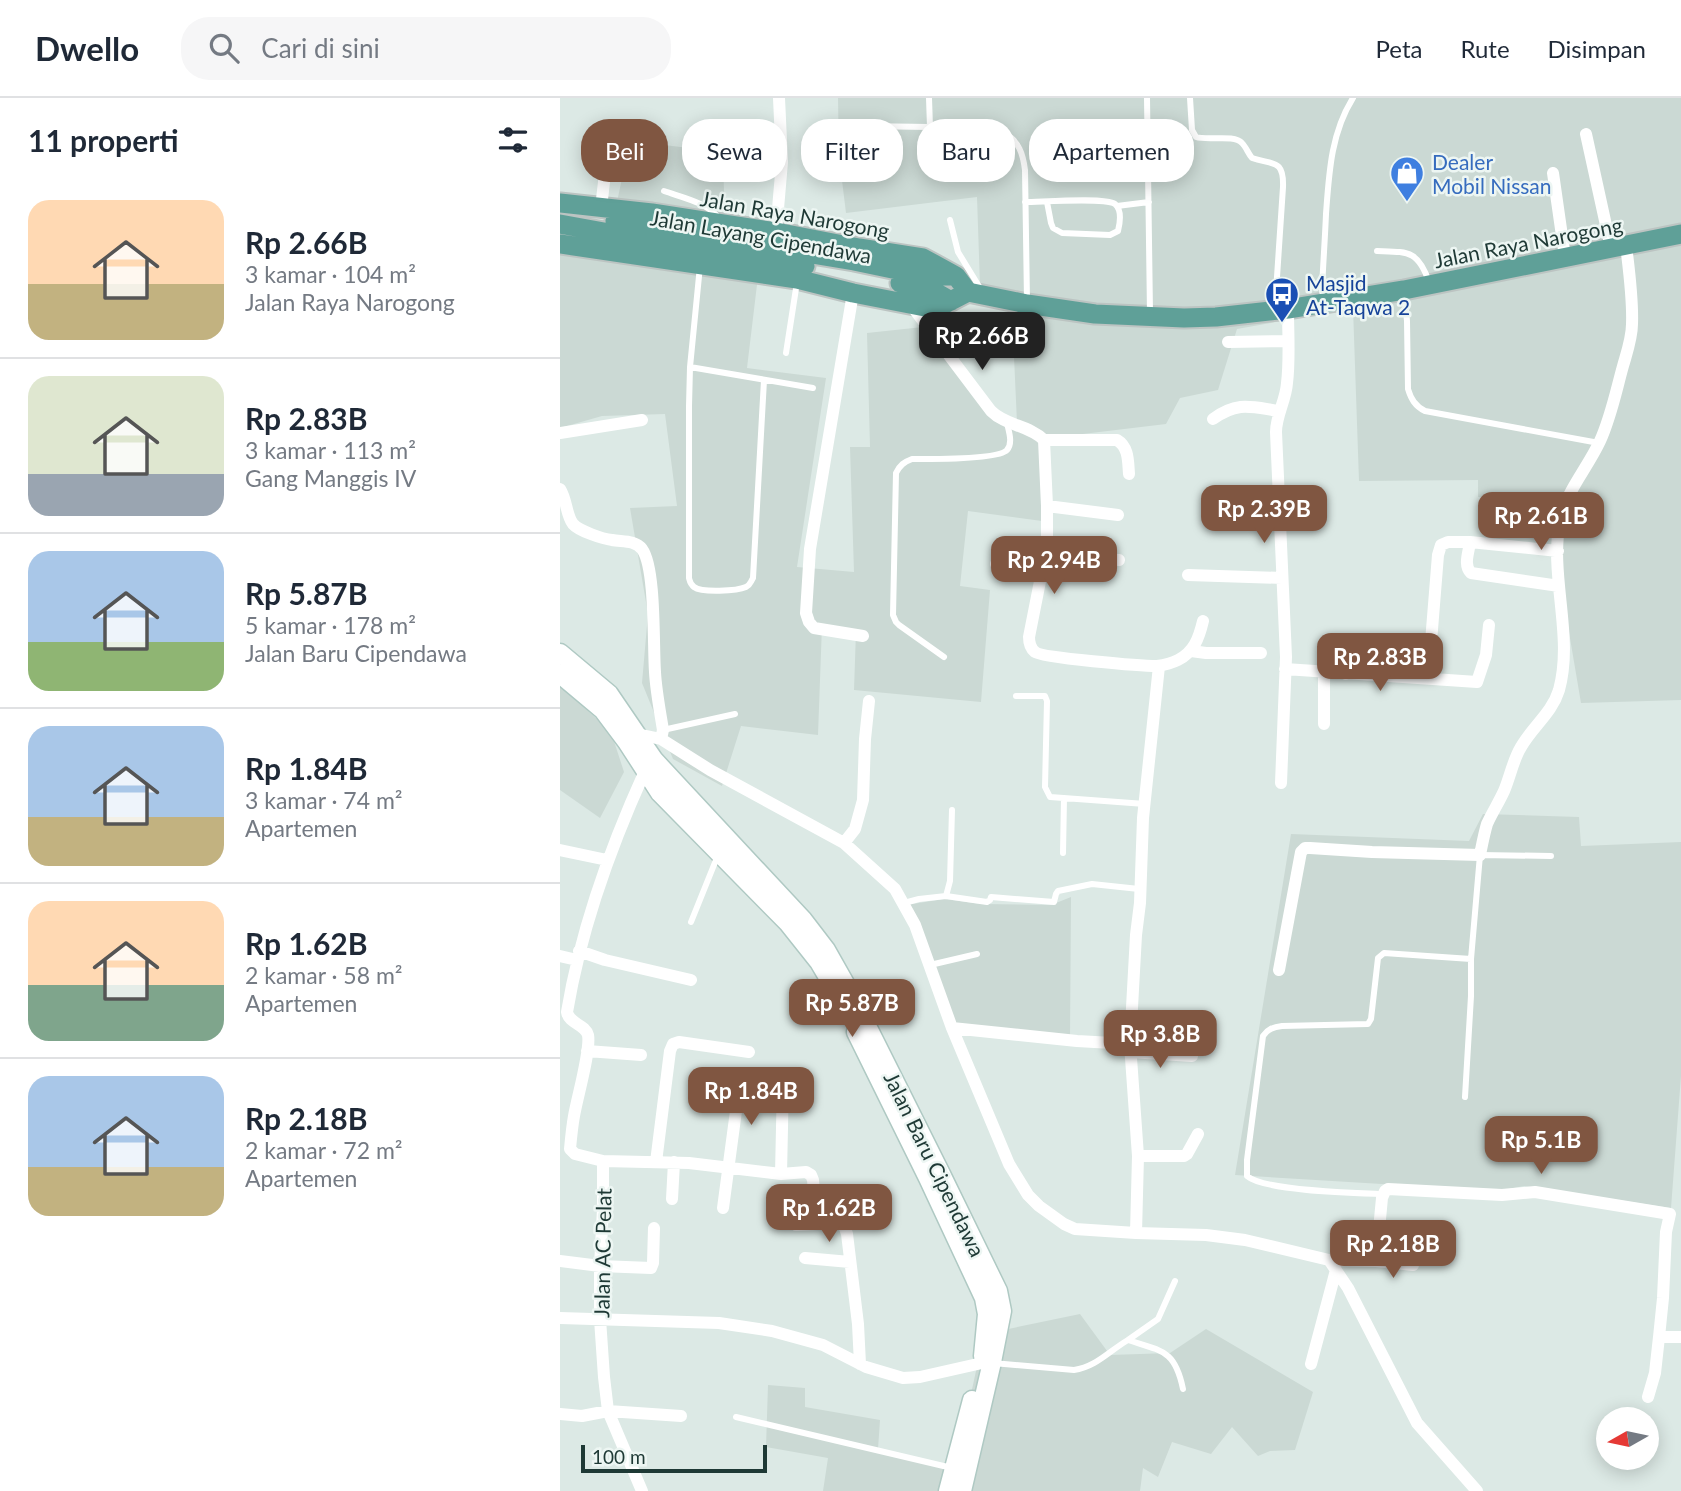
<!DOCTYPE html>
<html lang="id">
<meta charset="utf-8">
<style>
:root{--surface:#fff;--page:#f6f6f7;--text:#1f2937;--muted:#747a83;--line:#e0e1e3;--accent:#805641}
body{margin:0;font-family:Lato,sans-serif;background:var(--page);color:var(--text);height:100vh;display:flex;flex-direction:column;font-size:26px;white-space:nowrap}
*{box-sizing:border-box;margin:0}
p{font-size:23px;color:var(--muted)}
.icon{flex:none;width:38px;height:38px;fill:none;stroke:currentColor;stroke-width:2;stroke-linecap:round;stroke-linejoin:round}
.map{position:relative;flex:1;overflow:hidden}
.details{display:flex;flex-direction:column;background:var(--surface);width:560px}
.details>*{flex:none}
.guide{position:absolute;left:21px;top:21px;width:665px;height:63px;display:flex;gap:14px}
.needle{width:46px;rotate:261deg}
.buttons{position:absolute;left:1036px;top:1309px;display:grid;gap:14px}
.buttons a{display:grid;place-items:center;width:63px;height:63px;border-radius:50%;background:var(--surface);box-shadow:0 4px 18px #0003;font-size:35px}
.scale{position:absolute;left:21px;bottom:18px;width:186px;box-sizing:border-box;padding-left:7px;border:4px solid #1e3935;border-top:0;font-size:19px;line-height:24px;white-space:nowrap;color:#1e3935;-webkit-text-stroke:5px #edf6f3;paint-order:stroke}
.price{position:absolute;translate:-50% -60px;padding:0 16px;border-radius:14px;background:var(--accent);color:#fff;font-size:23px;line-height:46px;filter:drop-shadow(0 2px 4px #0008)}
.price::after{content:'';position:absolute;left:50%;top:42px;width:21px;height:16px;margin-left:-10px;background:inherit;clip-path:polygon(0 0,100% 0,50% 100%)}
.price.selected{background:#222;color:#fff}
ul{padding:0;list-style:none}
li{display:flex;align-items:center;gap:21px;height:175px;padding:0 28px}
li+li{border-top:2px solid var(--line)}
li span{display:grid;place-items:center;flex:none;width:196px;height:140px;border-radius:21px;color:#555}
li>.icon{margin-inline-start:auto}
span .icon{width:84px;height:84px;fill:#fffc;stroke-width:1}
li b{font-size:30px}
h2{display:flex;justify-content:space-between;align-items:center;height:84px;padding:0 28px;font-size:30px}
.tag{padding:0 24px;border-radius:28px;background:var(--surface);box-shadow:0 4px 18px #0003;font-size:24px;line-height:63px}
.tag.selected{background:var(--accent);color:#fff}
header{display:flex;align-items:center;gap:42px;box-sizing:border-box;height:98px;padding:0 35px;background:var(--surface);border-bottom:2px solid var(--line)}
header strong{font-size:33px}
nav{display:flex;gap:38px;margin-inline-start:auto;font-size:24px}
.search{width:490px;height:63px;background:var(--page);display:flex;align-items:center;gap:18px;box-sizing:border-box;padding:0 24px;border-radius:28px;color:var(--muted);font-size:26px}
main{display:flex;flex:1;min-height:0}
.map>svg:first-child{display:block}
.built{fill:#cbd9d4}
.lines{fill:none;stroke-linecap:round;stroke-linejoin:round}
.secondary-casing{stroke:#afc9c3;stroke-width:21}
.primary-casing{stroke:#bcc4c2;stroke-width:23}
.service{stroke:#fff;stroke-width:6}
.minor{stroke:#fff;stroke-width:12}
.secondary{stroke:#fff;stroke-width:18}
.primary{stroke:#5fa098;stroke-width:19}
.labels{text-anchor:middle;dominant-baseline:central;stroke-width:5;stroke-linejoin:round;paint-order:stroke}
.shop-label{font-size:21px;fill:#366cbe;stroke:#edf6f3;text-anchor:start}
.street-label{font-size:21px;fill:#1e3935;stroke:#edf6f3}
.transit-label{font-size:21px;fill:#164399;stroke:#edf6f3;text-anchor:start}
</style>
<header>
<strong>Dwello</strong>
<div class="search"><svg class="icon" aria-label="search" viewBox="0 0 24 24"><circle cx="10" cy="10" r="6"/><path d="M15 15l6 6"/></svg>Cari di sini</div>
<nav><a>Peta</a><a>Rute</a><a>Disimpan</a></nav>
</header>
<main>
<section class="details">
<h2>11 properti<svg class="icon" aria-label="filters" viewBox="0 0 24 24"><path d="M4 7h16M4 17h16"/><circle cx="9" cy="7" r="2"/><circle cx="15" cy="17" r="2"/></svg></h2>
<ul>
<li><span style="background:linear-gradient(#ffd9b3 60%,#c2b280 0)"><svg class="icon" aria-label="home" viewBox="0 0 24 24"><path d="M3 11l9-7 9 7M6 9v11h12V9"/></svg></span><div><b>Rp 2.66B</b><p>3 kamar · 104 m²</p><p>Jalan Raya Narogong</p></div></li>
<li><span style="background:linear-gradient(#dfe7d0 70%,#9aa5b1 0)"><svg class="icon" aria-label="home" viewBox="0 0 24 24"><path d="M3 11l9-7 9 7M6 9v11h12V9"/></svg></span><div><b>Rp 2.83B</b><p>3 kamar · 113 m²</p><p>Gang Manggis IV</p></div></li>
<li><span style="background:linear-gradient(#a9c7e8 65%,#8fb573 0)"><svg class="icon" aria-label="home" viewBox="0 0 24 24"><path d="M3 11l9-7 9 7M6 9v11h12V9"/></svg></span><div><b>Rp 5.87B</b><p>5 kamar · 178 m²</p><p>Jalan Baru Cipendawa</p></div></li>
<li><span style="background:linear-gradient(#a9c7e8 65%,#c2b280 0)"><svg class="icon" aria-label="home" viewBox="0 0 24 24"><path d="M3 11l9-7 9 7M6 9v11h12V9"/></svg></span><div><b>Rp 1.84B</b><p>3 kamar · 74 m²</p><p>Apartemen</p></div></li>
<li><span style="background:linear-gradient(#ffd9b3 60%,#7fa58c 0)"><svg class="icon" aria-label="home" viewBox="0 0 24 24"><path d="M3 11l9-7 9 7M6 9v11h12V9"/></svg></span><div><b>Rp 1.62B</b><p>2 kamar · 58 m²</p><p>Apartemen</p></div></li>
<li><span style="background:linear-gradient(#a9c7e8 65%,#c2b280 0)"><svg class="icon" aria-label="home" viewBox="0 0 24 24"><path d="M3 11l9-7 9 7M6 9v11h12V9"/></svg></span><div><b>Rp 2.18B</b><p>2 kamar · 72 m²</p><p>Apartemen</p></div></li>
</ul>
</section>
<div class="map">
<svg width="1121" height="1393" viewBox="0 0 1121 1393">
<rect width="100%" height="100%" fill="#dce9e5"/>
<path class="built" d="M278,0h843v602l-100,3 -27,-159 6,-44 -82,-3v-17l-119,1 -6,-173 -116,21 -19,61 -38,8 -14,26 -125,15 1,82 -74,-10 -8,75 30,4 -9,112 -127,-12 2,-59 -34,-6 -4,110 -77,-9 -19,60 -49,-27 -31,-76 6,-69 -18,-106 47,-2 -12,-92 -63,2 -42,12v-192l48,8 22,-103 93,11 2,80 37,11 -15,125 79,10 -29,189 57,5 -4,-125h20l-3,-114 56,-6 69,90 25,6 -6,-133 -31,-5 -3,-88 -131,16 -7,-57z
M0,587l51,47 13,40 -24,46 -40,-28z
M923,716l96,3 2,29 100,-4v234l-10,132 -147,-22 -26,5 -263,-16 56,-341 178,7z
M511,799l-1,142 -122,-14 -42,-120 38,-6 37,5 70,1z
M520,1216l30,41 60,-2 36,-24 107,63 -18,58 -25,1 -12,5 -26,-29 -21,27 -39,-12 -14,35 -15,-9 -3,23h-317l5,-33 -62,-11 2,-62 37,3v19l75,13 -2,29 77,19 29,-134z"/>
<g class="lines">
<g class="secondary-casing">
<path id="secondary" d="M0,555l49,41 45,66 149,160 23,30 26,46 88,176 58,119 4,20 -10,51 -30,129
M0,576l43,36 24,32 33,51 128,130 31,39 10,17
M296,934l72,146 56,120 3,16 -4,42
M388,1393l24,-91"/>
</g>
<g class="primary-casing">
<path id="primary" d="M0,105l92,10 71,11 53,8 83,16 64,10 33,18 12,16 59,12 68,10 89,4 32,-1 72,-8 116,-19 277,-56
M55,123l239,40 67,14 30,1
M0,126l143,26 102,16
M0,146l237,35 56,14 82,16 33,-17
M340,185l30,6 21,12"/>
</g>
<path class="service" d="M369,0l1,29
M587,0l3,215
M630,0l2,32 4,7c12,4 38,-3 46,6 4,4 6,10 10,15 21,7 32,1 31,29l-8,120
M300,28l70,1 74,6c15,8 19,21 21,37l2,131
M104,93c20,7 42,11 56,28
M465,104c16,0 80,-5 90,2 7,6 5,19 3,27l-8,4 -48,-2 -9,-5 -2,-5 -4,-21
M557,108l32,-4
M390,122l8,32 22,36
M817,153c31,1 41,-1 52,31
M140,168l-10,101 -1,39v172c1,4 1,6 5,9 8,6 43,4 52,0 5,-3 4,-4 7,-9l11,-198
M844,194l3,29 1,68c3,10 7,17 17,22l174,32
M764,203l-2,-11c1,-25 3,-51 4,-76 3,-41 5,-81 27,-116
M226,255l11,-71
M130,269l123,21
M384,559l-45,-32 -3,-3 -3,-7 3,-142c4,-8 8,-11 16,-14 17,0 86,1 95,-9 6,-7 2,-18 0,-27
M456,598h29l2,5 -2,86 5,10 95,7
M103,632l72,-16
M503,755l1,-55
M386,798l4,-15 2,-71
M344,805l15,-4 27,-3 41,6 3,-2 1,-3 63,5 2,-8 2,-3 34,-7 47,5
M131,824l27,-67
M370,867l47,-11
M905,999l6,-101v-37l9,-104 71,1
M822,1096c-26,-1 -118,-3 -135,-18v-16l16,-124c5,-7 10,-9 19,-10l86,-2 3,-5 7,-61 6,-5 87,6
M568,1242l30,-21 17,-38
M433,1265l81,7c22,-3 35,-19 54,-30 34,11 47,10 55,49
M176,1319l216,51"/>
<path class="minor" d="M1026,36l25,114
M993,75l12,84
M41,110l6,-52
M216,134l6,-70 -3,-64
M293,195l-43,256 -4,64 3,9 5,6 49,8
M351,207l80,106c15,15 38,14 53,29l3,66v40l-18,91c0,6 1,11 6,15 7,6 107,14 122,14 7,-1 15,-3 21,-6 16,-8 21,-22 25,-39
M668,244l60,-1
M653,321c25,-18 38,-12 66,-8
M0,335l82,-13
M484,342h73c12,7 11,22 12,34
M0,391c7,11 6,26 13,35 6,7 30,15 39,16 10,2 23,0 30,9 14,19 11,97 13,123 1,19 5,39 8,58l-2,9
M487,408l71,9
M669,414l25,7h25
M910,444c-1,10 -7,23 1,31l88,13
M486,458l73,4
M436,466c17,-26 22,-20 51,-18
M628,477l94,3
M631,553l15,2h55
M725,571l192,13 9,-27 3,-30
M764,574v52
M786,576l6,-32
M868,581l10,-124 3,-10 7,-3h22l88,9
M73,639l4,-3 24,5 49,31 134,73 51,46 20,36 37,103 57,136 19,31 11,11 25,18 11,5 61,4 70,2 39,5 84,20 19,28 69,135 60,68
M721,685l5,-126 -10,-225c0,-17 10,-32 11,-49 3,-24 1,-49 1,-74
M284,745l11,-14 8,-29 2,-61 4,-38
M0,752l47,10
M19,853l26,9 86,20
M0,858l17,4
M719,872l22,-118 4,-4h5l62,4 108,3c2,-10 4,-21 7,-31 5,-11 12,-22 17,-33 6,-14 9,-31 17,-44 12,-21 31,-34 38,-57 15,-54 -10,-114 1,-169 6,-30 27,-52 40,-80 11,-24 16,-50 23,-75 4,-14 9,-28 9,-42 1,-26 -3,-53 -6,-79
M392,930l125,13 53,3
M27,953l54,4
M570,954l62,4
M578,1058h46l3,-2 11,-20
M43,1063l86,2 92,11 25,-2 5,3 2,5 4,44 24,-1 4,5 2,6 11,90 2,40
M96,1064l14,-111 3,-7 6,-2 70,10
M221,1076l2,-93
M112,1101l2,-37
M163,1110l17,-127
M236,1127l21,-1
M576,1135l2,-77 -8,-112 6,-109 4,-32 3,-85 16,-152
M245,1160l45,4
M769,1162l47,1 6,-63 3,-7 3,-2 114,6 33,-3 135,22 -4,18 -3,66 -4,39h22
M0,1163l40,5 51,2 2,-5 1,-35
M816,1163l37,4
M0,1220l159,5 53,8 51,14 43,22 37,11 17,-1 62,-14
M751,1266l25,-94
M1088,1299l7,-24 4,-36
M0,1316l22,2 26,-5 73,5
M82,1393l-34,-80 -4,-34 -4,-58v-53l3,-57v-48l-28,-7 -5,-5c1,-11 2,-22 4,-33 3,-18 17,-66 14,-81 -3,-11 -19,-11 -21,-23 14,-84 43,-164 78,-241"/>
<use href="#secondary" class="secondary"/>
<use href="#primary" class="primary"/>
</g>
<defs>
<g id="shop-pin" transform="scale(1.75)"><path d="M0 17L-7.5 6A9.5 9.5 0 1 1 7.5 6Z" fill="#3f7fe0" stroke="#edf6f3"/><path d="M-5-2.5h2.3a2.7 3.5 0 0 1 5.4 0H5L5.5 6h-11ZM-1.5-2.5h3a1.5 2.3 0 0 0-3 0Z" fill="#fff"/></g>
<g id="bus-pin" transform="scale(1.75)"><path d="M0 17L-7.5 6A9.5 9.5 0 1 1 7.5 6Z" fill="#1a4fb4" stroke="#edf6f3"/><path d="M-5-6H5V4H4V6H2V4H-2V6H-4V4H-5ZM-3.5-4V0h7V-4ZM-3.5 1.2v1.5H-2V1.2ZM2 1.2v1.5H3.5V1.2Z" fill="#fff"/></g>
</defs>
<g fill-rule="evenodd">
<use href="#shop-pin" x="847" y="75"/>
<use href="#bus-pin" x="722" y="196"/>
</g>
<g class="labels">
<g class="shop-label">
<text x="872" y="63">Dealer<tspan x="872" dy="24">Mobil Nissan</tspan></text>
</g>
<g class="street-label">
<text transform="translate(235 116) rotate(10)">Jalan Raya Narogong</text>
<text transform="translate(201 138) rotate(10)">Jalan Layang Cipendawa</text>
<text transform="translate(968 144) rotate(-11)">Jalan Raya Narogong</text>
<text transform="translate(375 1066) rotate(64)">Jalan Baru Cipendawa</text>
<text transform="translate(42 1155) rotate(-89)">Jalan AC Pelat</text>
</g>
<g class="transit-label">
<text x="746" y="184">Masjid<tspan x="746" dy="24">At-Taqwa 2</tspan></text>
</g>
</g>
</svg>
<div class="buttons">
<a><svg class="needle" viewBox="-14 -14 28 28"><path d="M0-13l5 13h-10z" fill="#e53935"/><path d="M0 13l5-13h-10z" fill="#747a83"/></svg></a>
</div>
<div class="scale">100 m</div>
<b class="price selected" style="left:422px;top:274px">Rp 2.66B</b>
<b class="price" style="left:704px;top:447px">Rp 2.39B</b>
<b class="price" style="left:981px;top:454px">Rp 2.61B</b>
<b class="price" style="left:494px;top:498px">Rp 2.94B</b>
<b class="price" style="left:820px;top:595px">Rp 2.83B</b>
<b class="price" style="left:292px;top:941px">Rp 5.87B</b>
<b class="price" style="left:600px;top:972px">Rp 3.8B</b>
<b class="price" style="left:191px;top:1029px">Rp 1.84B</b>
<b class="price" style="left:981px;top:1078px">Rp 5.1B</b>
<b class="price" style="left:269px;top:1146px">Rp 1.62B</b>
<b class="price" style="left:833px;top:1182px">Rp 2.18B</b>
<div class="guide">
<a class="tag selected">Beli</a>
<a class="tag">Sewa</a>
<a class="tag">Filter</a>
<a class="tag">Baru</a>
<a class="tag">Apartemen</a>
</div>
</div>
</main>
